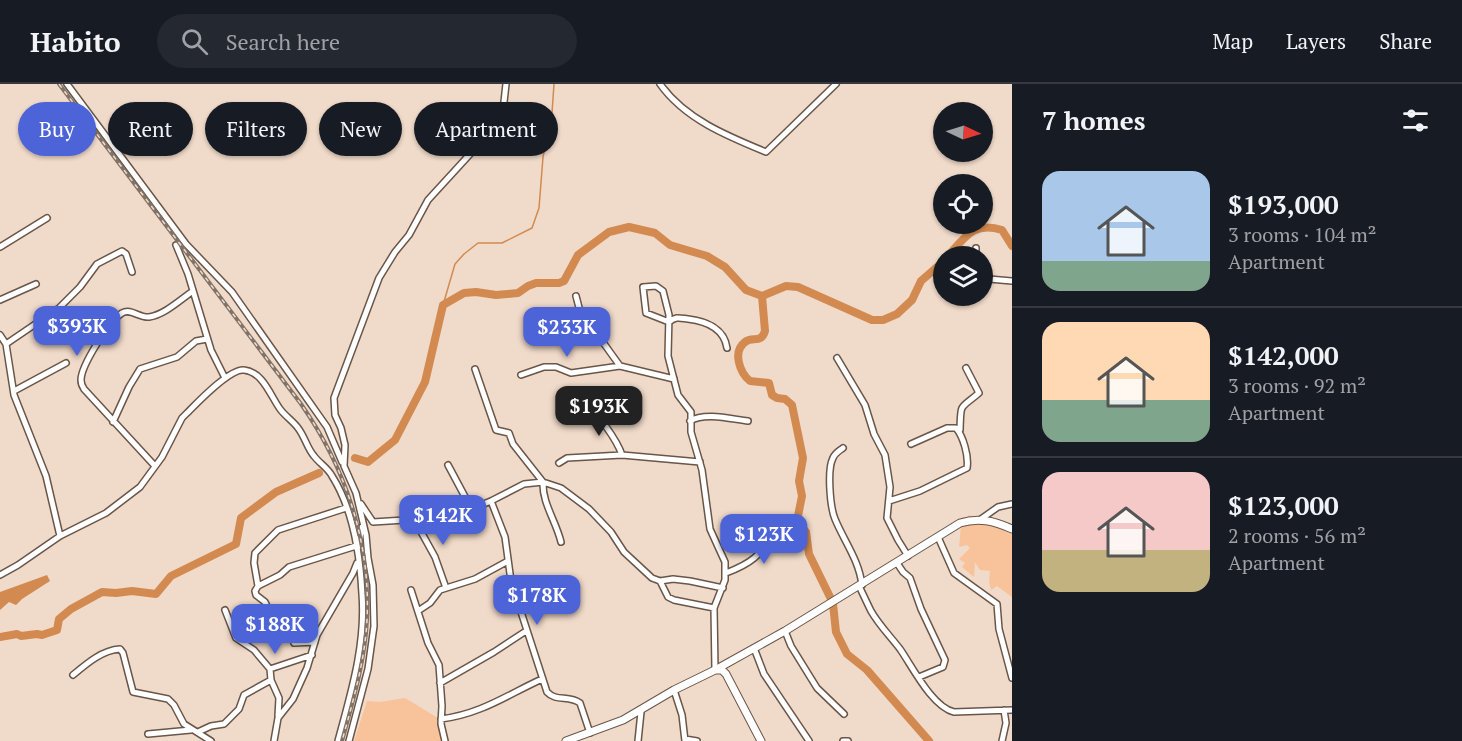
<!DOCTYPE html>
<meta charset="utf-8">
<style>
:root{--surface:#171b24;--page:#242831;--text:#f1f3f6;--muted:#9ea1a6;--line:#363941;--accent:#4d63d8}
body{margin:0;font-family:"PT Serif",serif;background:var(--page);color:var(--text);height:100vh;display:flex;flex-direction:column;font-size:22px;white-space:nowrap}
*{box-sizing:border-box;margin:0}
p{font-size:20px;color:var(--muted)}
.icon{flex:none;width:33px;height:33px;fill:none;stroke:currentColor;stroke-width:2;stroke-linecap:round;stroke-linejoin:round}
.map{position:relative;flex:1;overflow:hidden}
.drawer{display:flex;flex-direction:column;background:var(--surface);width:450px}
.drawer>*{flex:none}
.top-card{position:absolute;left:18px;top:18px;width:570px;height:54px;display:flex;gap:12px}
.needle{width:39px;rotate:94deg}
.controls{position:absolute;left:933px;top:18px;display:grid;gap:12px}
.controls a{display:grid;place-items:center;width:60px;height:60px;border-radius:50%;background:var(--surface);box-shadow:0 2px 4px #0004;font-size:30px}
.price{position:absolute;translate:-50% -51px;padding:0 14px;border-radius:12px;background:var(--accent);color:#fff;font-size:20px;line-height:39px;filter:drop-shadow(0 2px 3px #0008)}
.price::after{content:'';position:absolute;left:50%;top:36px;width:18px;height:14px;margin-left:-9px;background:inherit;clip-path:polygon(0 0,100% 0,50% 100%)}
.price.current{background:#222;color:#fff}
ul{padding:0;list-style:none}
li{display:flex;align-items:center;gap:18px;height:150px;padding:0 30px}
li+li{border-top:2px solid var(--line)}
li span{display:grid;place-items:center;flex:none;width:168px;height:120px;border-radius:18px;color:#555}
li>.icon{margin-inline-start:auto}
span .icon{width:72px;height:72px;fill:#fffc;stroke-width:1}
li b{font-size:26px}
h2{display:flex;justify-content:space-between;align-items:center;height:72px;padding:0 30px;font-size:26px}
.chip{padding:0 21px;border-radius:27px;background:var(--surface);box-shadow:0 2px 4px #0004;font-size:21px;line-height:54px}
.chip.current{background:var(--accent);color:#fff}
header{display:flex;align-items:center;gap:36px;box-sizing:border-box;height:84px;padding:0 30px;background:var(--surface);border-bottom:2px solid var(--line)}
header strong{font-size:28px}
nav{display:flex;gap:33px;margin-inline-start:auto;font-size:21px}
.search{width:420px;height:54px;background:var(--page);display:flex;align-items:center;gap:15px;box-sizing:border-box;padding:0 21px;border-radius:33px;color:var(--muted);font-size:22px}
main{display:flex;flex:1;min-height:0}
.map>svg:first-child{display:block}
.green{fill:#f8c29b}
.water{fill:#d28a50}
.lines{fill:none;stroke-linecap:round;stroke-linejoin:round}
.stream{stroke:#d28a50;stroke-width:1.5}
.river{stroke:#d28a50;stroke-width:8}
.minor-casing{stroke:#695649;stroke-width:8}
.tertiary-casing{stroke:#695649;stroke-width:9}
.minor{stroke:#fff;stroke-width:5}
.tertiary{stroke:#fff;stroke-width:7}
.rail-casing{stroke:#817368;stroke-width:4}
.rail{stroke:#f0dac9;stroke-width:1.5;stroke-dasharray:4.5;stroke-linecap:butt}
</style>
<header>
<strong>Habito</strong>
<div class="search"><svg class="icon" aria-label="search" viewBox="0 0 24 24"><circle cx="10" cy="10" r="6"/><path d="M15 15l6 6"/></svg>Search here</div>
<nav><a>Map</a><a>Layers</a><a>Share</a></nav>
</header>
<main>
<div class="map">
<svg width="1012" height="657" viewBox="0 0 1012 657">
<rect width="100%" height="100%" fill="#f0dac9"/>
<path class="green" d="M969,431l43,18v64l-15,-11 -6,4 -2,-8 1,-11 -10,-1 -5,-8 -1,15 -12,-10 3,-4 -6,-4 11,-11 -3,-3 -8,2 3,-30h5z
M405,614l33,20 5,23h-89l13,-40 13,1z"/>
<path class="water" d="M47,491l3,6 -28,18 -6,6 -7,-3 -9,8v-18z"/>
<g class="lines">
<path class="stream" d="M443,221l12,-41 9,-10 14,-11h24l30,-15 7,-20 4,-51 9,-44 2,-29"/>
<path class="river" d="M948,172c17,-19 26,-35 54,-26l10,16
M762,212l3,35c-4,13 -12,5 -20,11 -13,10 -5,31 5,39l19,2 3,12 5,3 8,1 7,6 11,53 -4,23 3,15 -5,25 9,11 3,22 22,45
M355,374l13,4 27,-22 30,-58 18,-77 21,-12 12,-1 20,3 22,-2 10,-7 8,-3h23l5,-2 14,-26 31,-23 20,-5 26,6 15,12 37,11 18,11 21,23 16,6 24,-10 12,1 74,33h11l14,-6 15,-14 9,-19 23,-20
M833,520l3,28 11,22 20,16 62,71
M0,553l17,-3 4,2 16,-2 5,1 15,-5 2,-11 12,-10 31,-17 14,1 16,-2 24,3 15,-18 65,-32 5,-26 35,-26 43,-19"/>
<g class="minor-casing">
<path id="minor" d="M67,0l119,160 46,48 95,135 15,35
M660,0c25,35 67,52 106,68l70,-68
M176,161l12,29 23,76 14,28
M0,163l47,-29
M976,164v8
M982,191l7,4 23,2
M576,212l7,27 9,4 28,39
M0,216l36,-16
M0,251l6,9
M837,274l28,47 9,29 11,21 5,32 -3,31 11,22 10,16
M475,285l21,61 13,3 4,11 30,38c-1,21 13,39 18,60
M521,291l23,-8h12l15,6 49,-7 54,13
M14,307l52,-28
M595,326c9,16 21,27 27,45
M690,337c15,-9 41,-2 58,0
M113,338l16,-35 11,-18 37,-12 19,-16 11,-2
M960,346c1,-28 -1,-20 19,-37l-13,-25
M843,364c-4,3 -8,5 -10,10 -6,11 -3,49 2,61 9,22 24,41 27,66
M559,379l8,-5 55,-3 78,7
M154,381l-70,-76c-2,-3 -3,-5 -3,-9 0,-14 28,-59 41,-67 9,-5 17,5 27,4 15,-2 31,-17 44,-26
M448,381l23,43
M491,417l14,36 6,44 36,111c9,10 22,3 33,11l10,30
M889,417l31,-10 47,-23c2,-12 -4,-32 -11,-40h-9l-36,16
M361,420l12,18 79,-5 39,-16 33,-17 19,-2 18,6 28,21 22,23 13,20 28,26 8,3 13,-2 17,2 33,7
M414,435l21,38 11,31
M981,435l17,-12 14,-3
M60,452l-14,-60 -32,-81 -8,-51 53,-36 21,-21 17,-23 25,-13 4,3 6,18
M938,453l16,36 43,31 2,25 13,49
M358,463l4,-20
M897,479l6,9 7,6 11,31 24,51 -2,7 -24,10
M726,489c21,-8 40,-18 44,-43
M0,491l18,-10 42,-29 46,-23 34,-26 22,-30 20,-39 5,-5c10,-10 43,-45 57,-43 19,2 26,25 36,39 5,7 13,12 18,19 7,9 9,20 16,28 5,7 14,12 18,20 21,33 28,79 30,118 4,50 -11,99 -24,147
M660,497l8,16 6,3 40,8
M258,502l-4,-23 1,-10 23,-23 68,-22
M859,502c4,8 8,17 12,25 8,14 19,25 29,38 12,17 32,58 54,63l58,-2
M411,506l17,53 11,22 3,41 -1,18 4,17
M225,526l11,28 18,12 16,19 1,11 8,18 -1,18
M418,527l12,-8 10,-13 35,-11 33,-18
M785,547l6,15 26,42 27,26
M315,558l-21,1 -6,-20 -16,-6 -7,-15 -9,-7 -1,-4 3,-5 22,-11 9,-8 67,-21
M754,564l10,26 45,67
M270,585l42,-14
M715,586l-1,-62 11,-28v-18l-15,-33 -8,-59 -11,-38v-20l-13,-17 -10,-39 1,-41 -6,-24 -7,-5 -13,1 3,26 23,9c7,-6 11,-4 19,-3 17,2 36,9 39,29
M73,591c13,-11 29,-25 47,-26l3,4 10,39 35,7 6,6 10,19 27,17
M440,599l54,-31 32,-21
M674,606l8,25 3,26
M441,635c40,-5 66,-24 101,-40
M198,648l13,-6 13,-2 15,-15 5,-14 27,-15
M148,650l43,-4
M685,655l12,2
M274,657l4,-23 15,-19 14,-31 10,-33 36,-62 4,-10
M349,657l19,-72 6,-43 -1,-41 -5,-27 -2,-23 -10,-42 -12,-27 1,-21 -4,-17 -6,-13 -1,-17 45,-120 16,-26 14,-17 19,-35 65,-71 11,-27 2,-18
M638,657l3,-29
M843,657h5
M1002,657l4,-18 -2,-13"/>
</g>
<g class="tertiary-casing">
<path id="tertiary" d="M715,586l70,-39 175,-108c19,-6 34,-2 52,6
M566,657l57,-21 51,-30 41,-20h7l4,4 35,67"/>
</g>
<use href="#minor" class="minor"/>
<use href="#tertiary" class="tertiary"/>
<g class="rail-casing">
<path id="rail" d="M59,0l242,320c44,63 70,138 66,216 -2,41 -14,81 -25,121"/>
</g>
<use href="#rail" class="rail"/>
</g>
</svg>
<div class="controls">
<a><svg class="needle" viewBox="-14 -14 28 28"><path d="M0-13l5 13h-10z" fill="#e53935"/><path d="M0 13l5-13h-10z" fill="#9ea1a6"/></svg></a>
<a><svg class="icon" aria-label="locate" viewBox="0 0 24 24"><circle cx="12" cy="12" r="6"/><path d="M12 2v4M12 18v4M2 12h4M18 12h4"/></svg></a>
<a><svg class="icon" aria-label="layers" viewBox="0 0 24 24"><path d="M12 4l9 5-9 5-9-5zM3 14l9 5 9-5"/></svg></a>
</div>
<b class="price" style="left:77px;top:273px">$393K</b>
<b class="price" style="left:567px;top:274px">$233K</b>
<b class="price current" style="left:599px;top:353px">$193K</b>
<b class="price" style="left:443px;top:462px">$142K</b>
<b class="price" style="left:764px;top:481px">$123K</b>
<b class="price" style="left:537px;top:542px">$178K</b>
<b class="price" style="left:275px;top:571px">$188K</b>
<div class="top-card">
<a class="chip current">Buy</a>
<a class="chip">Rent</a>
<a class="chip">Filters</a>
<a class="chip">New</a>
<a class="chip">Apartment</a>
</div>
</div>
<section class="drawer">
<h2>7 homes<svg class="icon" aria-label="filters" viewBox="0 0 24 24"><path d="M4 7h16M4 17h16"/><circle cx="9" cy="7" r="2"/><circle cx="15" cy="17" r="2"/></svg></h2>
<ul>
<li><span style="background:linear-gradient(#a9c7e8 75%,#7fa58c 0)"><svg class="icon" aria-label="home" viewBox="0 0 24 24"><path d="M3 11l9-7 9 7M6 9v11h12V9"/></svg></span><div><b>$193,000</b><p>3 rooms · 104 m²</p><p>Apartment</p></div></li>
<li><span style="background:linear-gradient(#ffd9b3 65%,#7fa58c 0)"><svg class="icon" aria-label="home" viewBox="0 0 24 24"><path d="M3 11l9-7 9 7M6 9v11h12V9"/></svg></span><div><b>$142,000</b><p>3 rooms · 92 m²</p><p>Apartment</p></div></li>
<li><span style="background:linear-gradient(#f6c9c9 65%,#c2b280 0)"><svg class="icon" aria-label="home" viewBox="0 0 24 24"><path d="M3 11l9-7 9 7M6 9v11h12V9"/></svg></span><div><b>$123,000</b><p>2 rooms · 56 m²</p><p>Apartment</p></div></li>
</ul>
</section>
</main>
